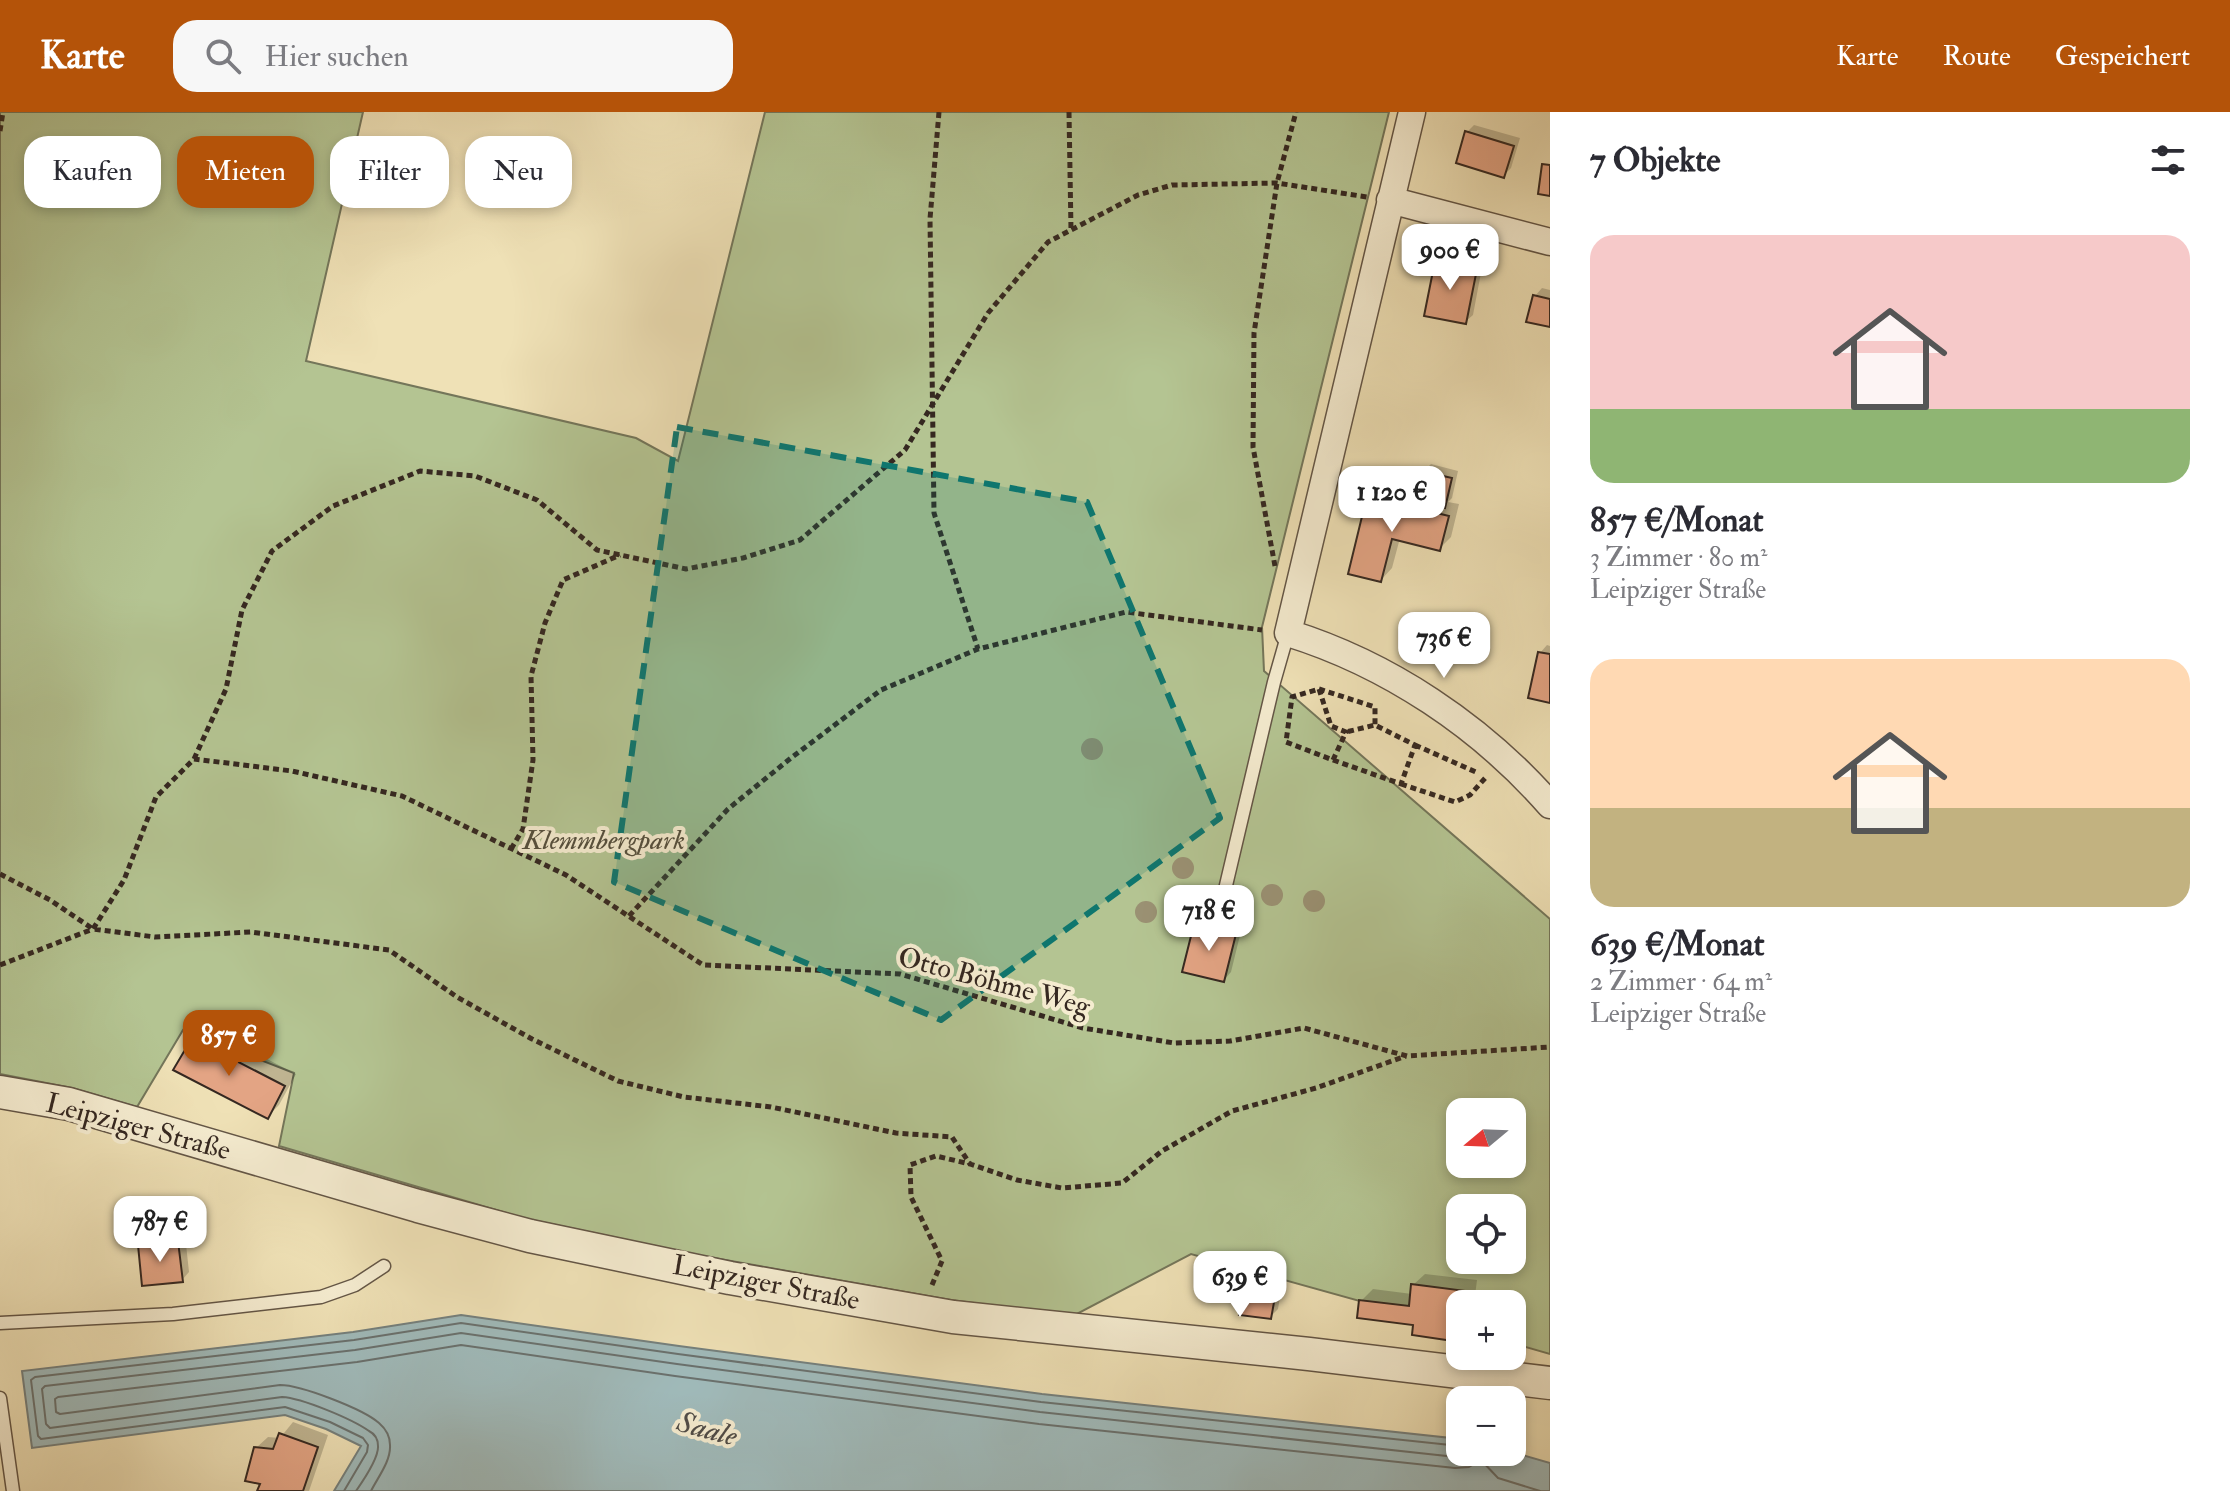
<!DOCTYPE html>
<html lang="de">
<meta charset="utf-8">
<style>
:root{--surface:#fff;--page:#f7f7f7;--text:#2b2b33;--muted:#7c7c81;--accent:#b45309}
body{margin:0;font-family:"IM FELL Double Pica",serif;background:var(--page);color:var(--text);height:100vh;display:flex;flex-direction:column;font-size:30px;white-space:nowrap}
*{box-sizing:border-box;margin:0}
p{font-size:26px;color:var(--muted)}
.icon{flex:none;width:44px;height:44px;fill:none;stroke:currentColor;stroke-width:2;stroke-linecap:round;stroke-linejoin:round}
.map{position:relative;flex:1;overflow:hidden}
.panel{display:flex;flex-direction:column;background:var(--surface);width:680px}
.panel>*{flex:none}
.banner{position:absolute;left:24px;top:24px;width:760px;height:72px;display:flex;gap:16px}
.needle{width:52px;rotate:251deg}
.fabs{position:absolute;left:1446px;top:986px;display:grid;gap:16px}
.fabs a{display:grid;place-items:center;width:80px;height:80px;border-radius:16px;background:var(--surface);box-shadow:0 4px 12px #0003;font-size:40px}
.price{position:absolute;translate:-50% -68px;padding:0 18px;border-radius:16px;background:#fff;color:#222;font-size:26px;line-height:52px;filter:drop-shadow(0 2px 4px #0008)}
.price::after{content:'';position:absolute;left:50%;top:48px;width:24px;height:18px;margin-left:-12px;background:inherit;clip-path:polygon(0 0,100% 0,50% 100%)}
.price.on{background:var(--accent);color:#fff}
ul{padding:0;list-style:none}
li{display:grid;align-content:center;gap:16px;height:424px;padding:0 40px}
li span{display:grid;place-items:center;height:248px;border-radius:24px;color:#555}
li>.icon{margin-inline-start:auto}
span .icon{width:144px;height:144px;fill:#fffc;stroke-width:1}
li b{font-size:34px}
h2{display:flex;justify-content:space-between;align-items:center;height:96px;padding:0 40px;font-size:34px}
.chip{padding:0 28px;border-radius:24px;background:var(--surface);box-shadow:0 4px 12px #0003;font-size:28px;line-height:72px}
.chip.on{background:var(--accent);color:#fff}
header{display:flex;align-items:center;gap:48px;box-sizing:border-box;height:112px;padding:0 40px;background:var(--accent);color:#fff}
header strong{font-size:38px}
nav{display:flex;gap:44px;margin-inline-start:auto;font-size:28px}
.search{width:560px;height:72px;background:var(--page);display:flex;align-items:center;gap:20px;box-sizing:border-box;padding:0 28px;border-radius:24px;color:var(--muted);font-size:30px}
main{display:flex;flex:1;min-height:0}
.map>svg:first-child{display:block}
.green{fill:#b4c492;stroke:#74765a;stroke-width:2;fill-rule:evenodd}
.water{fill:#a0baba;stroke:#75807d;stroke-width:2}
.shadow{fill:#0003}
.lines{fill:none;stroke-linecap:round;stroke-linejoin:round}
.shore{stroke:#6a716e;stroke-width:2}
.building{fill:#e3a484;stroke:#352821;stroke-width:2}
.service-casing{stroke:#645646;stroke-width:15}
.minor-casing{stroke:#645646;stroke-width:29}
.tertiary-casing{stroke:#645646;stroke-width:35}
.path{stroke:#352821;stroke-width:5;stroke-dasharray:6 4;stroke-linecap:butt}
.service{stroke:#f5ecd0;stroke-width:12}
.minor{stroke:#f5ecd0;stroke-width:26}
.tertiary{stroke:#f5ecd0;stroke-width:32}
.tree{fill:#9a9173}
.marked{fill:#0f766e;fill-opacity:0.2;stroke:#0f766e;stroke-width:6;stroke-dasharray:16 10;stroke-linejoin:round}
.labels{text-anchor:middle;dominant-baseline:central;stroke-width:8;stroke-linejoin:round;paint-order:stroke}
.park-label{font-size:28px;font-style:italic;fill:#554f3d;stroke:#f5ecd0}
.street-label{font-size:28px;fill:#352821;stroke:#f5ecd0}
.water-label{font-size:30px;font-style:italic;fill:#504c47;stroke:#f5ecd0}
</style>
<header>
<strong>Karte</strong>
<div class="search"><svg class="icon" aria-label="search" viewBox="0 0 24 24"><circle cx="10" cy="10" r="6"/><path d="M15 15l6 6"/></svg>Hier suchen</div>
<nav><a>Karte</a><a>Route</a><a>Gespeichert</a></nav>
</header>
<main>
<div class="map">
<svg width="1550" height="1379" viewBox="0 0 1550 1379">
<rect width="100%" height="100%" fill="#efe1b6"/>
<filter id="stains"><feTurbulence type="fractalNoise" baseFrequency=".0025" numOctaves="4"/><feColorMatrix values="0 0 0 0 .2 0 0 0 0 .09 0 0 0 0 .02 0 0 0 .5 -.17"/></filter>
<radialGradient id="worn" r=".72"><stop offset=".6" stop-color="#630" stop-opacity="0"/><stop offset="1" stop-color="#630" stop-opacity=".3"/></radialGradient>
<path class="green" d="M0,0h363l-57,249 330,77 42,23 87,-349h624l-127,515 2,44 286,248v435l-38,-11v-39h-52v25l-269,-75 -118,62 -122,-16 -254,-45 -174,-37 -244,-72 15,-73 -111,-43 -46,77 -65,-19 -72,-14zM1460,1000h52v52h-52zM1460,1096h52v52h-52z"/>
<path class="water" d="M461,1203l218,31 363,48 418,45v13h52l38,11v28h-1216l27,-45 -35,-17 -41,-14 -253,33 -10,-77 331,-39z"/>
<path class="shadow" d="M1474,13l46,13 -9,30 -7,7 -37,-43z
M1444,142l39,8 -10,53 -8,7 -28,-60z
M1542,176l8,2v35l-15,-29z
M1431,352l27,7 -6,27 -4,4 11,2 -8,33 -11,11 -40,-10 -8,30 -11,12 -12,-83 12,-12 37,9 5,-22z
M1547,533l3,1v55l-10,-48z
M1204,806l38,9 -11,45 -7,8 -28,-55z
M205,915l91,47 -17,31 -11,11 -75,-77z
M185,1123l4,37 -7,8 -42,-34 7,-7z
M1255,1158l29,3 -6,36 -7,7 -23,-38z
M1425,1162l52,6 -3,24h-14v35l-45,-15 -54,-23 12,-12 39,5 1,-9z
M293,1310l35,13 -19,56h-50l4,-9 -7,-34 12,-11 12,1z"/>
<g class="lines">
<path class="shore" d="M344,1379l23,-39 1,-7 -5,-7 -33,-16 -45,-15 -244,32 -3,-3 -7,-56 4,-3 319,-37 107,-17 217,31 363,48 419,44
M356,1379c7,-10 23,-33 22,-45 0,-6 -3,-12 -9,-15 -17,-12 -67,-33 -87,-34l-232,31 -4,-4 -4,-35 3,-3 310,-36 106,-17 216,31 363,48 416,45 9,-1 6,-4
M371,1379c7,-14 20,-30 19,-46 0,-8 -4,-16 -11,-22 -16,-14 -78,-38 -99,-38l-220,29 -4,-2 -1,-13 3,-2 299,-35 104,-17 214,31 364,48 416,44 14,-1 12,-7 17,18 42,13"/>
</g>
<path class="building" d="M1465,19l49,15 -10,32 -48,-15z
M1542,52l8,1v31l-12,-2z
M1435,149l42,8 -11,55 -42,-8z
M1533,183l17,4v28l-24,-5z
M1421,359l31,7 -7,30 -31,-7z
M1367,384l82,20 -9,35 -48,-12 -11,43 -33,-8z
M1538,540l12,2v49l-22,-5z
M1194,812l42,10 -12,48 -42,-10z
M192,926l93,48 -17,33 -95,-49z
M178,1129l5,41 -41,4 -4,-41z
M1246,1165l32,3 -7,39 -32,-4z
M1411,1172l55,7 -1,13h-5v38l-48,-7 1,-10 -56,-7 2,-18 50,6z
M279,1321l39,14 -15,44h-46l3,-7 -15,-3 9,-34 19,2z"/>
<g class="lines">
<g class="service-casing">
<path id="service" d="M1219,803l55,-233 14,-49
M0,1211l173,-9 148,-17 34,-12 29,-19
M0,1286l13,93"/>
</g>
<g class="minor-casing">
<path id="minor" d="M1412,0l-124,521c100,31 193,93 262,172
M1390,88l160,42"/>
</g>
<g class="tertiary-casing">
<path id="tertiary" d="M0,980l69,12 349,102 112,30 200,42 223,39 356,37 241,29"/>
</g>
<path class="path" d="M939,0l-9,107 4,294 44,136
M1069,0l2,118
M0,19l3,-19
M1275,454l-22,-119 1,-114 23,-150 19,-71
M1319,577l12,37 15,6 -13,28 -47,-18 6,-45z
M1319,577l56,18v18
M1415,633l63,28
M194,647l32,-70 16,-79 30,-59 61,-45 87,-35 55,5 62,24 60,50 89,19 57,-11 57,-18 105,-90 83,-137 60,-71 90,-47 34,-10 105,-2 90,14
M1333,648l68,24 14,-39 -40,-20 -29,7
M1401,672l54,18 15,-7 17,-19
M511,737l12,-20 10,-69 -2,-84 14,-53 18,-43 57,-25
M0,762l50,26 43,29 62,8 96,-5 138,18 68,47 75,42 86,42 66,16 87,10 125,26 56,4 18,27
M629,804l99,-107 63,-51 90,-68 97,-41 148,-37 136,18
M0,853l93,-36 31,-49 32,-83 38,-38 98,12 110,25 164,79 137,90 197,9 183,54 91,15 56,-2 74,-13 103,28 143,-9
M932,1173l10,-24 -31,-64 -1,-32 26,-9 34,8 47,16 45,8 60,-5 40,-32 70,-40 84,-23 90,-32"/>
<use href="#service" class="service"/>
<use href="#minor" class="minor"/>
<use href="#tertiary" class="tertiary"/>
</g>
<g class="tree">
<circle cx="1092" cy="637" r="11"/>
<circle cx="1183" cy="756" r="11"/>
<circle cx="1272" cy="783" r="11"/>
<circle cx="1314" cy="789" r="11"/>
<circle cx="1146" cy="800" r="11"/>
</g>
<path class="marked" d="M677,315l410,75 133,316 -279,202 -327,-138z"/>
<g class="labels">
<g class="park-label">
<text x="604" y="728">Klemmbergpark</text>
</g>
<g class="street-label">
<text transform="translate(994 870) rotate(15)">Otto Böhme Weg</text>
<text transform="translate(138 1015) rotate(15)">Leipziger Straße</text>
<text transform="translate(766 1171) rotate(11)">Leipziger Straße</text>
</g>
<g class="water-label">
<text transform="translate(707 1317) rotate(15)">Saale</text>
</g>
</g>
<rect width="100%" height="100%" filter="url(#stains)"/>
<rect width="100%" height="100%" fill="url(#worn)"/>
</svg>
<div class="fabs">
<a><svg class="needle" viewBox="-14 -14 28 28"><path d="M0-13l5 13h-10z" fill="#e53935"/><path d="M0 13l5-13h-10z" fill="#7c7c81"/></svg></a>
<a><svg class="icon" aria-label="locate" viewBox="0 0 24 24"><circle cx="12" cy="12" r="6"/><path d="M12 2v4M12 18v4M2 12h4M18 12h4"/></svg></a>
<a>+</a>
<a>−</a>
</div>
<b class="price" style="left:1450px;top:180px">900 €</b>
<b class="price" style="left:1392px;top:422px">1 120 €</b>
<b class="price" style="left:1444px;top:568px">736 €</b>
<b class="price" style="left:1209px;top:841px">718 €</b>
<b class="price on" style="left:229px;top:966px">857 €</b>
<b class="price" style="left:160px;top:1152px">787 €</b>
<b class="price" style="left:1240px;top:1207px">639 €</b>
<div class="banner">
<a class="chip">Kaufen</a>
<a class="chip on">Mieten</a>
<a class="chip">Filter</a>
<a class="chip">Neu</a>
</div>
</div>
<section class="panel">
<h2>7 Objekte<svg class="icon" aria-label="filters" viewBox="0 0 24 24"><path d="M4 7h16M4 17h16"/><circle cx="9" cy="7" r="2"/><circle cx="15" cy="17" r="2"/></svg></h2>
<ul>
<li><span style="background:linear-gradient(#f6c9c9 70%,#8fb573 0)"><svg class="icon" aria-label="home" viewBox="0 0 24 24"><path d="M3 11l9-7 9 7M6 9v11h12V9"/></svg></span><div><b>857 €/Monat</b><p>3 Zimmer · 80 m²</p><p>Leipziger Straße</p></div></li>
<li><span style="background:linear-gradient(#ffd9b3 60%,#c2b280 0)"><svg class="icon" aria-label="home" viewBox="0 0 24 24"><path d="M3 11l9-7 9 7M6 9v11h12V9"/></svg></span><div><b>639 €/Monat</b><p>2 Zimmer · 64 m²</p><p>Leipziger Straße</p></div></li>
</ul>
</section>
</main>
